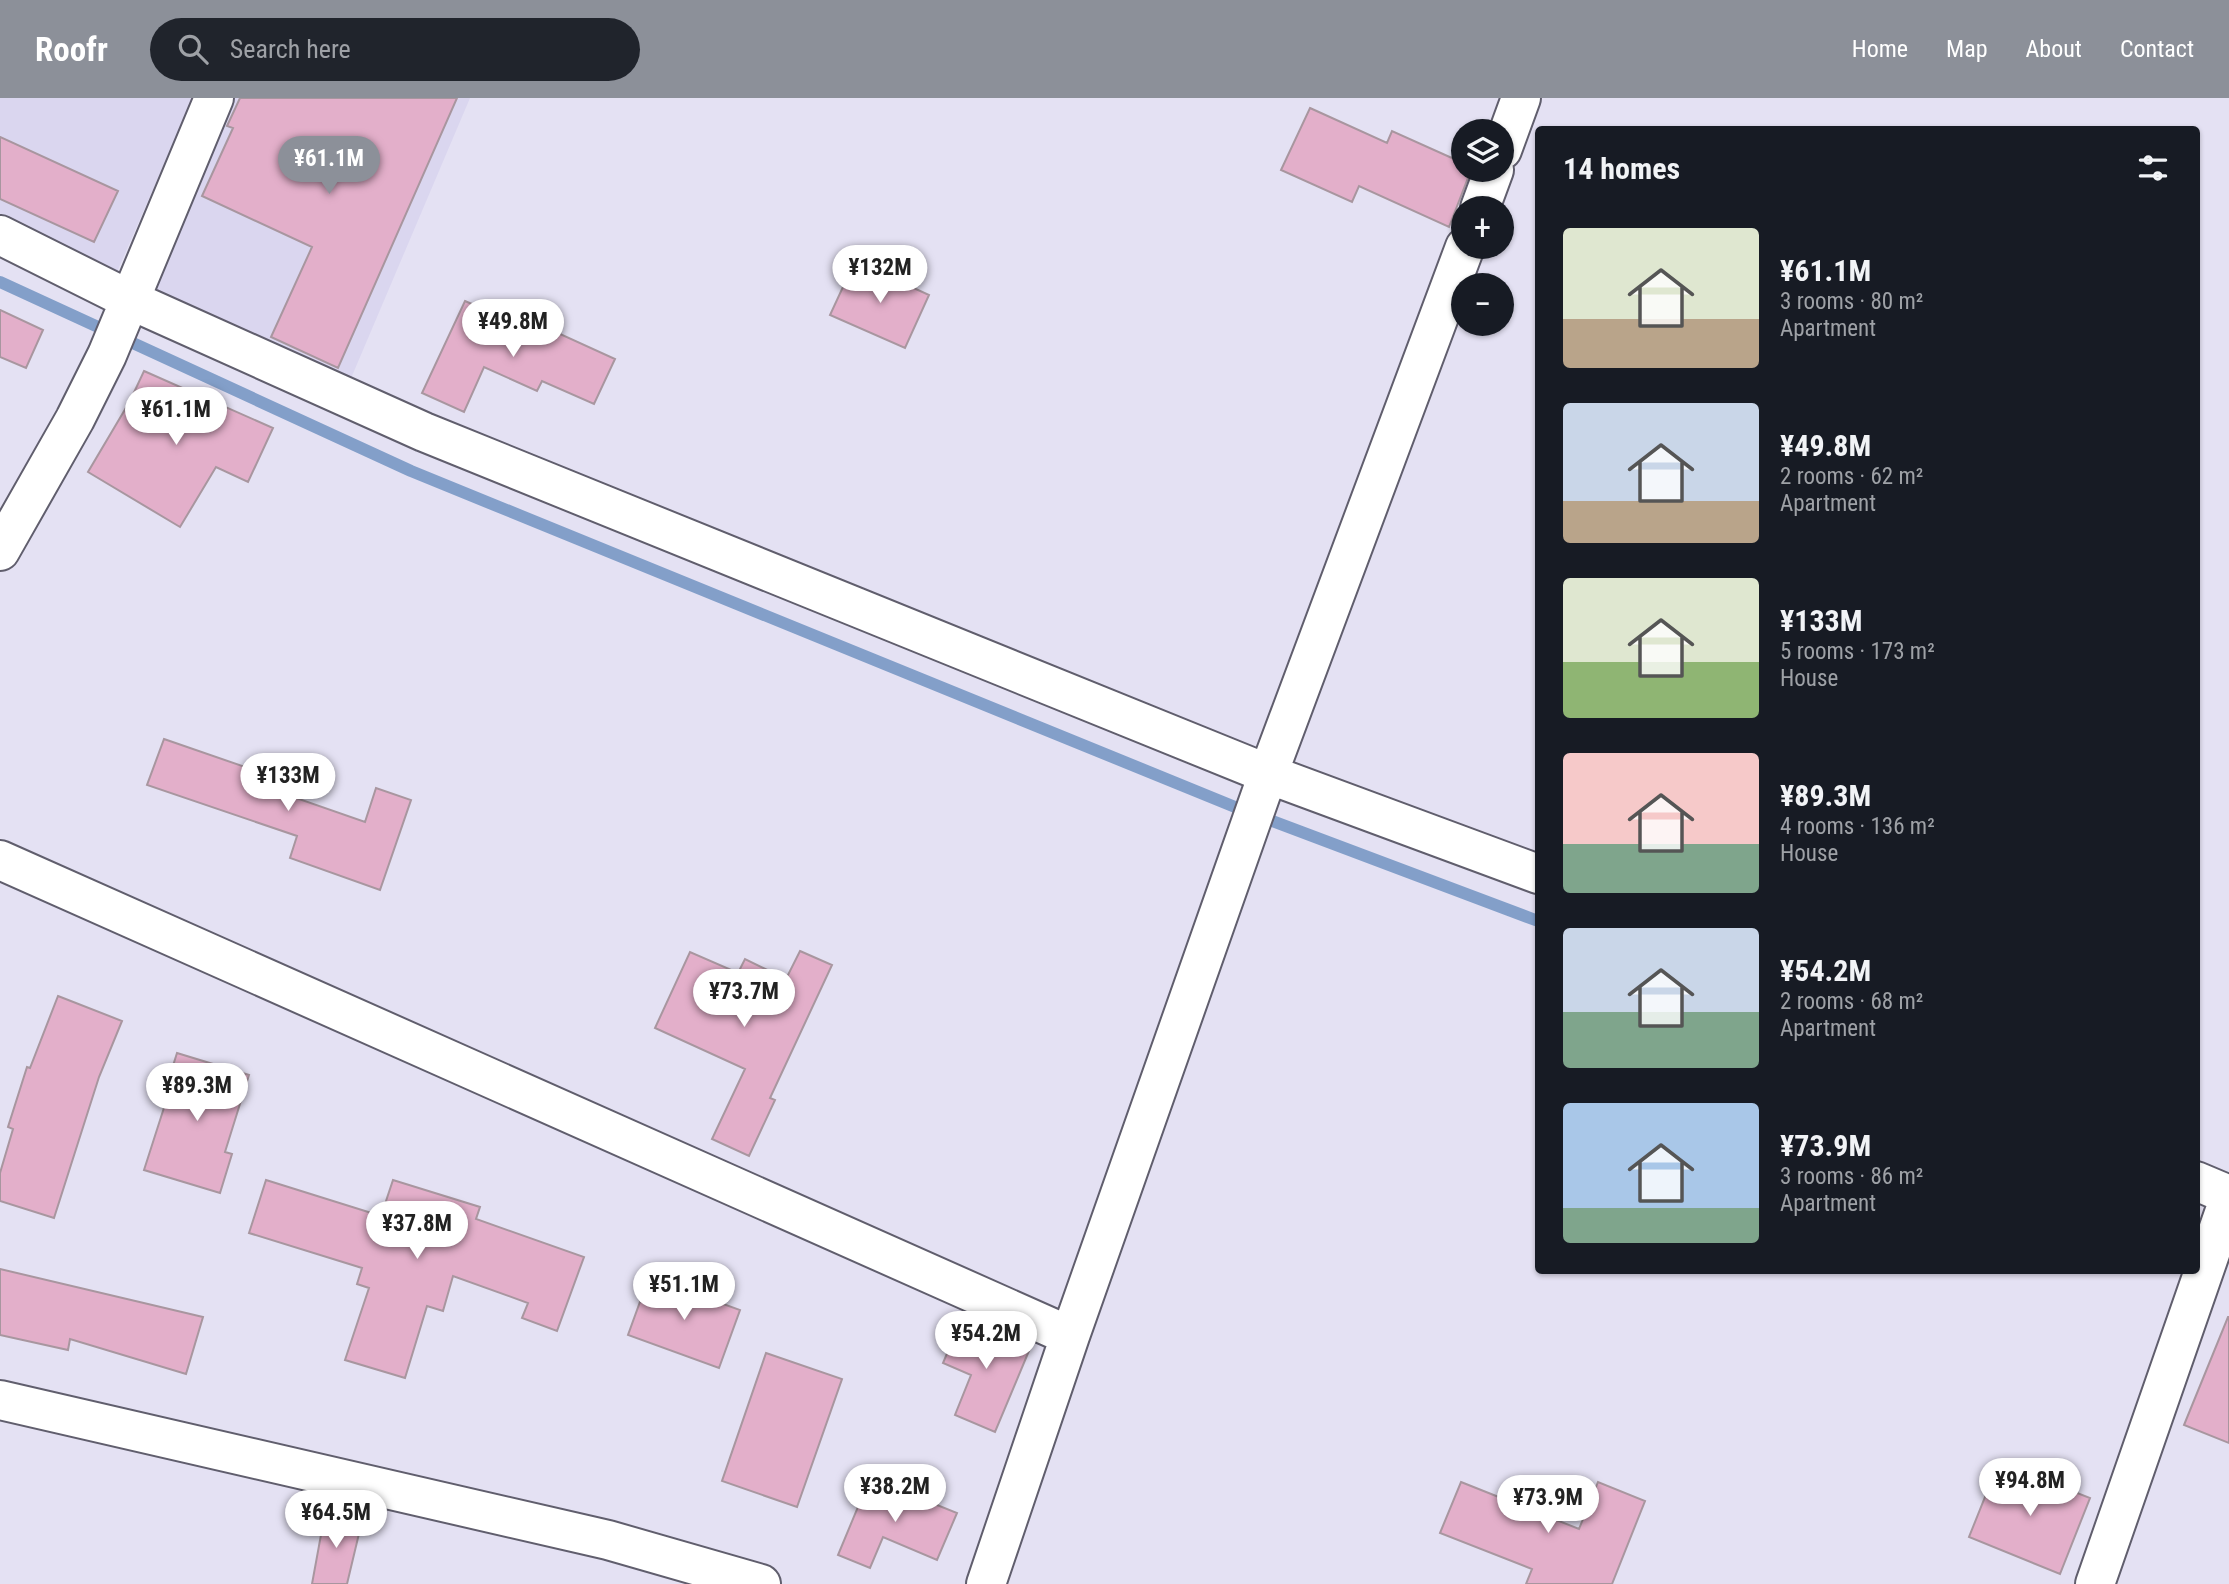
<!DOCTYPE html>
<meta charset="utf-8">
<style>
:root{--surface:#171b24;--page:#20242c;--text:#f1f3f6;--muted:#9ea1a6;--accent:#8c9099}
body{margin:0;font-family:"Roboto Condensed",sans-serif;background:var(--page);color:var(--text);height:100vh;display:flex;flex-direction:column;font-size:26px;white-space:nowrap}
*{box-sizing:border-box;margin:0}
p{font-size:23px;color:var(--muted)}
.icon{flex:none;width:38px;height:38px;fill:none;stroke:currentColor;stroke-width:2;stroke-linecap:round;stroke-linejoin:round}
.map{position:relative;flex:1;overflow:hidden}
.side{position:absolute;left:1535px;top:28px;width:665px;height:1148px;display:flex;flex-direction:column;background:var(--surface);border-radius:7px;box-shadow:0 2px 5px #0004}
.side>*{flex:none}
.buttons{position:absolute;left:1451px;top:21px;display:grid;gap:14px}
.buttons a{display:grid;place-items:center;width:63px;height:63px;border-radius:50%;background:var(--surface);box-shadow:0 2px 5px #0004;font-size:35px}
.price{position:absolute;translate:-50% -60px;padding:0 16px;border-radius:24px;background:#fff;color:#222;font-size:23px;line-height:46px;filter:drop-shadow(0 2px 4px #0008)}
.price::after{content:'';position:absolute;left:50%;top:42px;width:21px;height:16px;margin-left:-10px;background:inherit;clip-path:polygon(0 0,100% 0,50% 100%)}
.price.current{background:var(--accent);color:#fff}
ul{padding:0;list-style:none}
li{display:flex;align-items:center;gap:21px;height:175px;padding:0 28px}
li span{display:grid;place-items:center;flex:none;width:196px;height:140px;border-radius:7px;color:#555}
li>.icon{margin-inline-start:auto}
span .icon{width:84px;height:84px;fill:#fffc;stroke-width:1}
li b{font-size:30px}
h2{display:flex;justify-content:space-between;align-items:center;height:84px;padding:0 28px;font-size:30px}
header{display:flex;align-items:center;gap:42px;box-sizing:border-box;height:98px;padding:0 35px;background:var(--accent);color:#fff}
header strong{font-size:33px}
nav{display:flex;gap:38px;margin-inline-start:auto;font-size:24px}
.search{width:490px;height:63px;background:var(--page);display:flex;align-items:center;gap:18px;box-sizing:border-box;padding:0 24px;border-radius:38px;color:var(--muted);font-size:26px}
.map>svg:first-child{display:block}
.built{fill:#dad6ef}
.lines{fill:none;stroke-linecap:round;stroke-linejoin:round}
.stream{stroke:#839fc9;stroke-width:12}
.building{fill:#e3afca;stroke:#a8969f;stroke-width:2}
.minor-casing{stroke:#605e6d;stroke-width:42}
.tertiary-casing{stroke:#605e6d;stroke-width:42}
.minor{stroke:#fff;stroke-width:38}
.tertiary{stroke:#fff;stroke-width:38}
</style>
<header>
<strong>Roofr</strong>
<div class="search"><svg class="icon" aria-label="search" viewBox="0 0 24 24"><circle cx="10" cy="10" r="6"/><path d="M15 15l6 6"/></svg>Search here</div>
<nav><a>Home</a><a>Map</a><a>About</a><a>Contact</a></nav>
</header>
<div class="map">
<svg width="2229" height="1486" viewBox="0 0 2229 1486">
<rect width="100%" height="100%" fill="#e4e1f3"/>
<path class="built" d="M0,0h193l-77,176 -116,-58z
M232,0h238l-121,285 -202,-88z"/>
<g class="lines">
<path class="stream" d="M0,184l411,189 824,336 303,114"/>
</g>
<path class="building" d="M240,0h217l-119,270 -67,-31 41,-90 -110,-51 31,-68 -6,-2z
M1310,10l77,35 5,-12 71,32v7h8l-22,57 -90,-41 -7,16 -71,-32z
M0,39l118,54 -24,51 -94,-43z
M855,163l74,34 -24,53 -75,-33z
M465,203l55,24 3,-8 92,42 -21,45 -52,-23 -5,10 -53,-24 -20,45 -42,-19z
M0,212l43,20 -17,38 -26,-11z
M144,273l129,57 -25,54 -32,-15 -36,60 -92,-55 42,-71z
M164,641l110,38 -4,12 95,33 11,-34 35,12 -31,90 -90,-32 7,-22 -150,-51z
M800,853l32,14 -62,133 5,2 -26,56 -37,-17 33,-70 -90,-41 35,-76 48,21 7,-14 41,20z
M58,898l64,25 -23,56 -45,141 -54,-17v-28l13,-44 -5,-2 19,-60 3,1z
M177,955l72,22 -24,77 7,2 -12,39 -76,-23 26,-81 -4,-1z
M266,1082l115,36 12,-36 87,27 -4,12 108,38 -27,74 -35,-13 6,-15 -75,-27 -10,35 -16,-5 -22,72 -60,-18 24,-72 -12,-4 5,-16 -113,-35z
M0,1171l203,48 -17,57 -116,-35 -2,11 -68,-15z
M649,1179l91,33 -21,58 -91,-33z
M2228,1219h1v126l-45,-18z
M962,1220l69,28 -36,86 -40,-17 16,-40 -28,-12z
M766,1255l76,26 -45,128 -75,-26z
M1999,1364l91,36 -30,76 -91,-37z
M870,1380l87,35 -20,47 -54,-23 -13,31 -32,-13z
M1461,1384l118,47 19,-47 47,19 -33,83h-86l6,-15 -92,-36z
M325,1415l37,8 -15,63h-35z"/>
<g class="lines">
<g class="minor-casing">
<path id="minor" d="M1502,52l19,-52
M1480,110l14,-38
M0,137l128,64 296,133 844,342 270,100
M0,453l75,-132 32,-64 107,-257
M0,762l1070,476
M2196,1083l33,14
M986,1486l84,-248 198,-562 197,-527
M2095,1486l134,-385"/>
</g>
<g class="tertiary-casing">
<path id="tertiary" d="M0,1302l608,140 153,44"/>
</g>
<use href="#minor" class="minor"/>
<use href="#tertiary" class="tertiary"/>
</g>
</svg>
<div class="buttons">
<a><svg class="icon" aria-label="layers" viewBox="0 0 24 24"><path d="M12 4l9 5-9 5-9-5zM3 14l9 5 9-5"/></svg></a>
<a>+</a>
<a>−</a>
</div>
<b class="price current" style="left:329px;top:98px">¥61.1M</b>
<b class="price" style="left:880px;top:207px">¥132M</b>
<b class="price" style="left:513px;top:261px">¥49.8M</b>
<b class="price" style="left:176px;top:349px">¥61.1M</b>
<b class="price" style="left:288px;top:715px">¥133M</b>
<b class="price" style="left:744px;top:931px">¥73.7M</b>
<b class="price" style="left:197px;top:1025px">¥89.3M</b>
<b class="price" style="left:417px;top:1163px">¥37.8M</b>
<b class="price" style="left:684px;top:1224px">¥51.1M</b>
<b class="price" style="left:986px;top:1273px">¥54.2M</b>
<b class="price" style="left:2030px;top:1420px">¥94.8M</b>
<b class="price" style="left:895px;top:1426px">¥38.2M</b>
<b class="price" style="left:1548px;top:1437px">¥73.9M</b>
<b class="price" style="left:336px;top:1452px">¥64.5M</b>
<section class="side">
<h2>14 homes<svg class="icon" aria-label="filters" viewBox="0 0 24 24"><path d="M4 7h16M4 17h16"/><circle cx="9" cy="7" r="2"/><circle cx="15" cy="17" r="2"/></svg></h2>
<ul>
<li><span style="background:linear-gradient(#dfe7d0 65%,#b9a48a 0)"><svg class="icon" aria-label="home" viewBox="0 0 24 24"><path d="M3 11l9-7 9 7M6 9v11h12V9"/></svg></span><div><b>¥61.1M</b><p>3 rooms · 80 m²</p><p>Apartment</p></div></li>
<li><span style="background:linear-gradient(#c9d6e8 70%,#b9a48a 0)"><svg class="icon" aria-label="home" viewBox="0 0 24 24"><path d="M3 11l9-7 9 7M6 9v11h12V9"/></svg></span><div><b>¥49.8M</b><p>2 rooms · 62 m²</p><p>Apartment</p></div></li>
<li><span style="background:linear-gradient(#dfe7d0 60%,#8fb573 0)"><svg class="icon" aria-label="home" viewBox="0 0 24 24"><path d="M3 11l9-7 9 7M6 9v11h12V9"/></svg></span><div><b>¥133M</b><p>5 rooms · 173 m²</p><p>House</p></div></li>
<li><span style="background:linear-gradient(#f6c9c9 65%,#7fa58c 0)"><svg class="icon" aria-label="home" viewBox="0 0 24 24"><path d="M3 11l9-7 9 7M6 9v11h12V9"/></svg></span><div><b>¥89.3M</b><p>4 rooms · 136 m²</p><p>House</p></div></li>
<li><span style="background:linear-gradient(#c9d6e8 60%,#7fa58c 0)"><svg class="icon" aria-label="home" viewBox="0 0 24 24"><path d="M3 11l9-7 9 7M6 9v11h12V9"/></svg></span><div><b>¥54.2M</b><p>2 rooms · 68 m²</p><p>Apartment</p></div></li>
<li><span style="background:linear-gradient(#a9c7e8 75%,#7fa58c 0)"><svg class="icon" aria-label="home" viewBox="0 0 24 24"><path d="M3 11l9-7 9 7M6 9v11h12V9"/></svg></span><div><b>¥73.9M</b><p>3 rooms · 86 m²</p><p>Apartment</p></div></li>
</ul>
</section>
</div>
